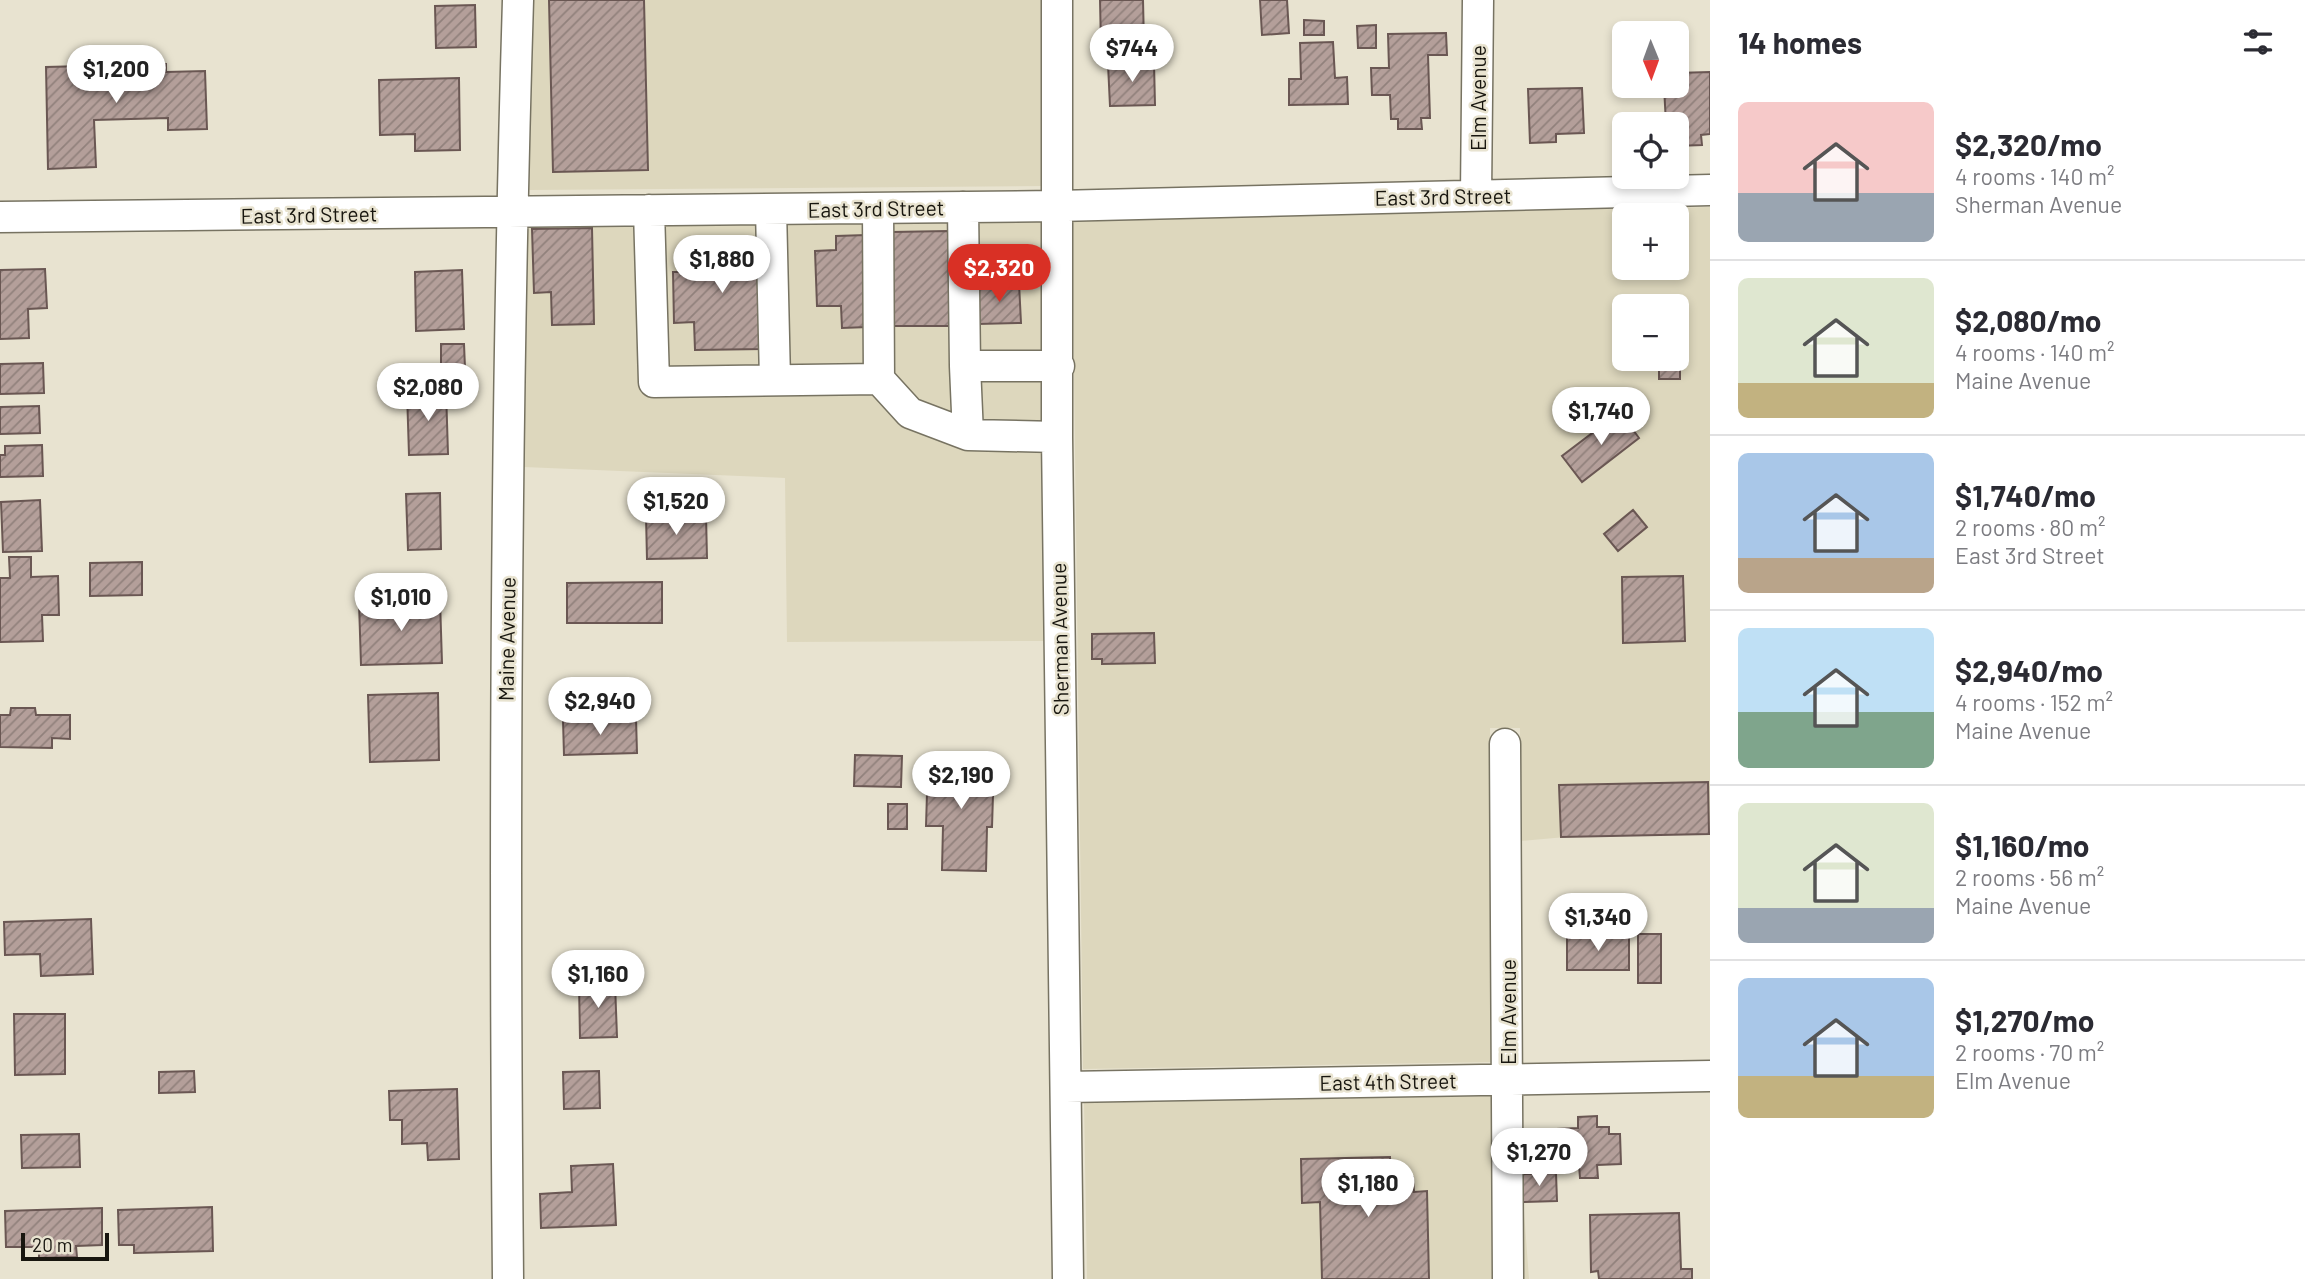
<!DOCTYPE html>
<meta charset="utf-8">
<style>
:root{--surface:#fff;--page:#f7f7f7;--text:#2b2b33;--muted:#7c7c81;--line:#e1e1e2;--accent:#d93025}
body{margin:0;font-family:Barlow,sans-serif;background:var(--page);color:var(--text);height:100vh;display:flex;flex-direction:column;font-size:26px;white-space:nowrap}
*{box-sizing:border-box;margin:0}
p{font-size:23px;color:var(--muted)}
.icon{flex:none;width:38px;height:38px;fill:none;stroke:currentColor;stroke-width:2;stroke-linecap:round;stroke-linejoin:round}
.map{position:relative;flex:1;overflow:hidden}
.sheet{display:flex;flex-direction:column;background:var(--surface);width:595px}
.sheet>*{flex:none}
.needle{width:46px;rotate:179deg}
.tools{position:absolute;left:1612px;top:21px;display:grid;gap:14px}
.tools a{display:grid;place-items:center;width:77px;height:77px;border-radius:10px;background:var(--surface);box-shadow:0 4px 10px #0003;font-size:35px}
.scale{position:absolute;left:21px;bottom:18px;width:88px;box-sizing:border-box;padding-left:7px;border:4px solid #18160f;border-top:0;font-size:19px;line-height:24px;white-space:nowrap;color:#18160f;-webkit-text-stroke:5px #e8e3d0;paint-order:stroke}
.price{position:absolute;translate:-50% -60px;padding:0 16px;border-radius:24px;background:#fff;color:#222;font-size:23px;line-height:46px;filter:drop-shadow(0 2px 4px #0008)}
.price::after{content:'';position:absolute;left:50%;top:42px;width:21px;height:16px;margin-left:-10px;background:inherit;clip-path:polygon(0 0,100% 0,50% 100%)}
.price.on{background:var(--accent);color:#fff}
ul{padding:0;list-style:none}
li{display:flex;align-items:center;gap:21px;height:175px;padding:0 28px}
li+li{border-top:2px solid var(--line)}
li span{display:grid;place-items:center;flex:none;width:196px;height:140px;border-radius:10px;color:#555}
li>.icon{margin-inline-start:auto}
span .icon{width:84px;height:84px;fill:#fffc;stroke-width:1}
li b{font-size:30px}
h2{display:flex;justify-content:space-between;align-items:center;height:84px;padding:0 28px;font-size:30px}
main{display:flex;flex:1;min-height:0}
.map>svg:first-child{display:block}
.built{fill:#ddd7bd;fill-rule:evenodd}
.building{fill:url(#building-hatch);stroke:#6a5753;stroke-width:2}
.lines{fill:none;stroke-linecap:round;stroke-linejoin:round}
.minor-casing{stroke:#777362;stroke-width:33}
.minor{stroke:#fff;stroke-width:30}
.labels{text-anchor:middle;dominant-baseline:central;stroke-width:5;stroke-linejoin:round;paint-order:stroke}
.street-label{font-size:21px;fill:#18160f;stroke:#e8e3d0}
</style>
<main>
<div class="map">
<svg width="1710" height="1279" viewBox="0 0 1710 1279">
<defs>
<pattern id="building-hatch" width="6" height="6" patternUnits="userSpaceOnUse" patternTransform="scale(1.75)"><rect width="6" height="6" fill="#b49f9a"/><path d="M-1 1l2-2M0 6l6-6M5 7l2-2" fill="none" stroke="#91817c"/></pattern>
</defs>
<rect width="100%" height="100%" fill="#e8e3d0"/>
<path class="built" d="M533,0h509v186l-515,4z
M1710,207v617l-190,17v-113h-30l2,334 -409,7 -11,-850zM1624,215h52v53h-52zM1624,306h52v53h-52z
M1042,220l6,421 -261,1 -2,-164 -261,-11 3,-243z
M1493,1096l-1,183h-405l-3,-176z
M1522,1184l7,95h-6z"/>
<path class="building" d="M549,0h95l4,170 -95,2z
M1100,0h43l1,44 -43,2z
M1260,0h27l2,33 -27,2z
M475,5l1,42 -40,1 -1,-42z
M1304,20l20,1v14h-20z
M1376,25v23h-18l-1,-22z
M1446,33l1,22h-19l2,63h-9l1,11h-24v-10h-7l-1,-24h-18l-1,-27h18l-1,-34z
M1333,42l2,36 12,-1 1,27 -59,1v-26h12l-1,-36z
M1154,63l1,42 -45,1 -2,-42z
M166,64v8l39,-1 2,58 -39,1v-12l-74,2 2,47 -48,2 -2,-102z
M1710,72v62l-9,1 1,10 -26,1v-22h-10l-2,-38h12v-13z
M459,78l1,72 -45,1v-17l-35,1 -1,-55z
M1582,88l2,45 -28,1v8l-26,1 -2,-54z
M592,228l2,96 -42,1 -1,-33 -17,1 -2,-64z
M948,231l2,95h-56l-2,-94z
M866,235l2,92 -26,1 -1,-22h-24l-2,-55 21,-1v-14z
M760,239l3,110 -68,1 -1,-28 -20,1 -1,-51h20v-31z
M45,269l2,39 -19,1 1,29 -29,1v-69z
M462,270l2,59 -48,2 -1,-59z
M1019,283l2,40 -43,1 -1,-40z
M441,344h23l1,24h-24z
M1659,359h21v20h-21z
M43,363l1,30 -44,1v-30z
M446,390l2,64 -39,1 -2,-63z
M39,406l1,27 -40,1v-27z
M1620,412l19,26 -57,44 -20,-26z
M42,445l1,31 -43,1v-22h5v-9z
M440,493l1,56 -33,1 -2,-56z
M40,500l2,51 -39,1 -2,-50z
M1633,510l14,17 -29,24 -14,-17z
M706,515l1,43 -60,1 -1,-43z
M9,557h22v20l27,-1 1,39h-17l1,26 -43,1v-64h10z
M142,562v33l-52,1v-33z
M1683,576l2,65 -62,2 -1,-66z
M662,582v41h-95v-40z
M440,600l2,63 -81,2 -2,-62z
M1154,633l1,30 -53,1v-5h-10v-25z
M438,693l1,67 -69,2 -2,-67z
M610,706h25l1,12 -26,1z
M11,708h24l1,7h34v24l-18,-1v10l-52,-1v-32h10z
M636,718l1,35 -73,2 -1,-35z
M855,755l47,1 -1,31 -47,-1z
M928,761l66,2 -2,64h-5l-1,44 -44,-1 1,-44h-17z
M1708,782l1,52 -148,3 -2,-52z
M888,804h19v25h-19z
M91,919l2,55 -52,2 -1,-22 -35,1 -1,-33z
M1638,934h23v49h-23z
M1567,935l62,1v34h-62z
M579,983h36l2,54 -37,1z
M14,1014h51v60l-50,1z
M194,1071l1,21 -36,1v-21z
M599,1071l1,37 -36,1 -1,-37z
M457,1089l2,70 -31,1 -1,-17 -25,1v-24h-12l-1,-29z
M1597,1116v11h12v7h11l1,30 -24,1 1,13h-18l-1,-13 -21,1 -1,-37 21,-1v-11z
M79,1134l1,33 -58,1 -1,-33z
M1390,1157l1,21 22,-1 1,15 13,-1 2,88h-107l-2,-77 -18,1 -1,-44z
M613,1164l3,61 -75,3 -1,-34 32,-2 -1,-26z
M1556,1173l1,28 -34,1 -1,-28z
M212,1207l1,44 -79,2v-8h-15l-1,-35z
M102,1208v37l-26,1 1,11 -38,1v-11h-33l-1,-36z
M1679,1213l2,56h11v10h-93l-1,-8 -7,1 -1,-57z"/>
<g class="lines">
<g class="minor-casing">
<path id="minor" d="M1057,0v437l11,842
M1476,195l2,-195
M963,207l2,159h94
M878,208l1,171
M771,209l4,171
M649,210l5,172 225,-3 31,34 58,22 89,2
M0,217l1057,-11 653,-16
M965,366l3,69
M1505,744l3,535
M1066,1087l644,-11
M508,1279c-4,-426 -3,-853 10,-1279"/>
</g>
<use href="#minor" class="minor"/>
</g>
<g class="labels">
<g class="street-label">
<text transform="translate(1477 98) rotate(-90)">Elm Avenue</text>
<text transform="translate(1443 196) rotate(-1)">East 3rd Street</text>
<text transform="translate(876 208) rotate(-1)">East 3rd Street</text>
<text transform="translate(309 214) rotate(-1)">East 3rd Street</text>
<text transform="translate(506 639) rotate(-89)">Maine Avenue</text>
<text transform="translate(1059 639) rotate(-91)">Sherman Avenue</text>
<text transform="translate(1507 1012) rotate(-90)">Elm Avenue</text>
<text transform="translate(1388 1081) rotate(-1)">East 4th Street</text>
</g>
</g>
</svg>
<div class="tools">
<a><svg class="needle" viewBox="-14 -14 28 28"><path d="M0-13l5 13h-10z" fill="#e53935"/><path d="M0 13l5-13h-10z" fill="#7c7c81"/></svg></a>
<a><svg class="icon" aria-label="locate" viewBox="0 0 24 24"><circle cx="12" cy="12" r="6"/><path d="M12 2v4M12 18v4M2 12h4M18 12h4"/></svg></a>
<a>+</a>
<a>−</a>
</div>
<div class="scale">20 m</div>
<b class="price" style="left:1132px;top:84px">$744</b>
<b class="price" style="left:116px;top:105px">$1,200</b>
<b class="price" style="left:722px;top:295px">$1,880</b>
<b class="price on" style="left:999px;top:304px">$2,320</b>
<b class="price" style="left:428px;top:423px">$2,080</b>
<b class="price" style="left:1601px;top:447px">$1,740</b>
<b class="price" style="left:676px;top:537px">$1,520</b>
<b class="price" style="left:401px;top:633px">$1,010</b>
<b class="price" style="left:600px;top:737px">$2,940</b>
<b class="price" style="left:961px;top:811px">$2,190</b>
<b class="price" style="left:1598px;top:953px">$1,340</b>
<b class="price" style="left:598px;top:1010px">$1,160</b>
<b class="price" style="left:1539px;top:1188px">$1,270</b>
<b class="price" style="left:1368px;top:1219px">$1,180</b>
</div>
<section class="sheet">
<h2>14 homes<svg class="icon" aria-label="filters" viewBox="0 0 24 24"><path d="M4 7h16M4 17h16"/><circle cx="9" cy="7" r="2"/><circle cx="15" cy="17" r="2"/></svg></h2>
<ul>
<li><span style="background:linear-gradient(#f6c9c9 65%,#9aa5b1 0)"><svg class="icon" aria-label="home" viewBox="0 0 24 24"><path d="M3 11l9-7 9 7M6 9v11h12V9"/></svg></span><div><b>$2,320/mo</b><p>4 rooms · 140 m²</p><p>Sherman Avenue</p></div></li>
<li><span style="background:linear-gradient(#dfe7d0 75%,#c2b280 0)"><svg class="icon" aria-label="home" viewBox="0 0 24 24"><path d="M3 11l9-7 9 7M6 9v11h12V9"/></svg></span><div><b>$2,080/mo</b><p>4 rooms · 140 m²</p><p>Maine Avenue</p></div></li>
<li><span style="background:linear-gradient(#a9c7e8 75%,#b9a48a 0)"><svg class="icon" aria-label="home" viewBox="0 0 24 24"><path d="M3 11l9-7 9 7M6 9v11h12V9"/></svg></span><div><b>$1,740/mo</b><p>2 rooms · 80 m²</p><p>East 3rd Street</p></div></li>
<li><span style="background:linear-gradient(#bfe0f5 60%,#7fa58c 0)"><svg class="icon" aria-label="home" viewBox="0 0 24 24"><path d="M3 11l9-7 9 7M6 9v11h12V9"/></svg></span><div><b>$2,940/mo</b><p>4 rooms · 152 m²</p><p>Maine Avenue</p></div></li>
<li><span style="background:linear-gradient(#dfe7d0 75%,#9aa5b1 0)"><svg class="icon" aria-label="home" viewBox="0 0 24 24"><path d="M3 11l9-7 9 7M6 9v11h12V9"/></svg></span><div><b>$1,160/mo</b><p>2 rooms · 56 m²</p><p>Maine Avenue</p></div></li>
<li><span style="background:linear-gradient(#a9c7e8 70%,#c2b280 0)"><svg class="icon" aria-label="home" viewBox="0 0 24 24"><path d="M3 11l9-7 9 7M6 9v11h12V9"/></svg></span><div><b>$1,270/mo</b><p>2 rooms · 70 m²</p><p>Elm Avenue</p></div></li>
</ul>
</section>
</main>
